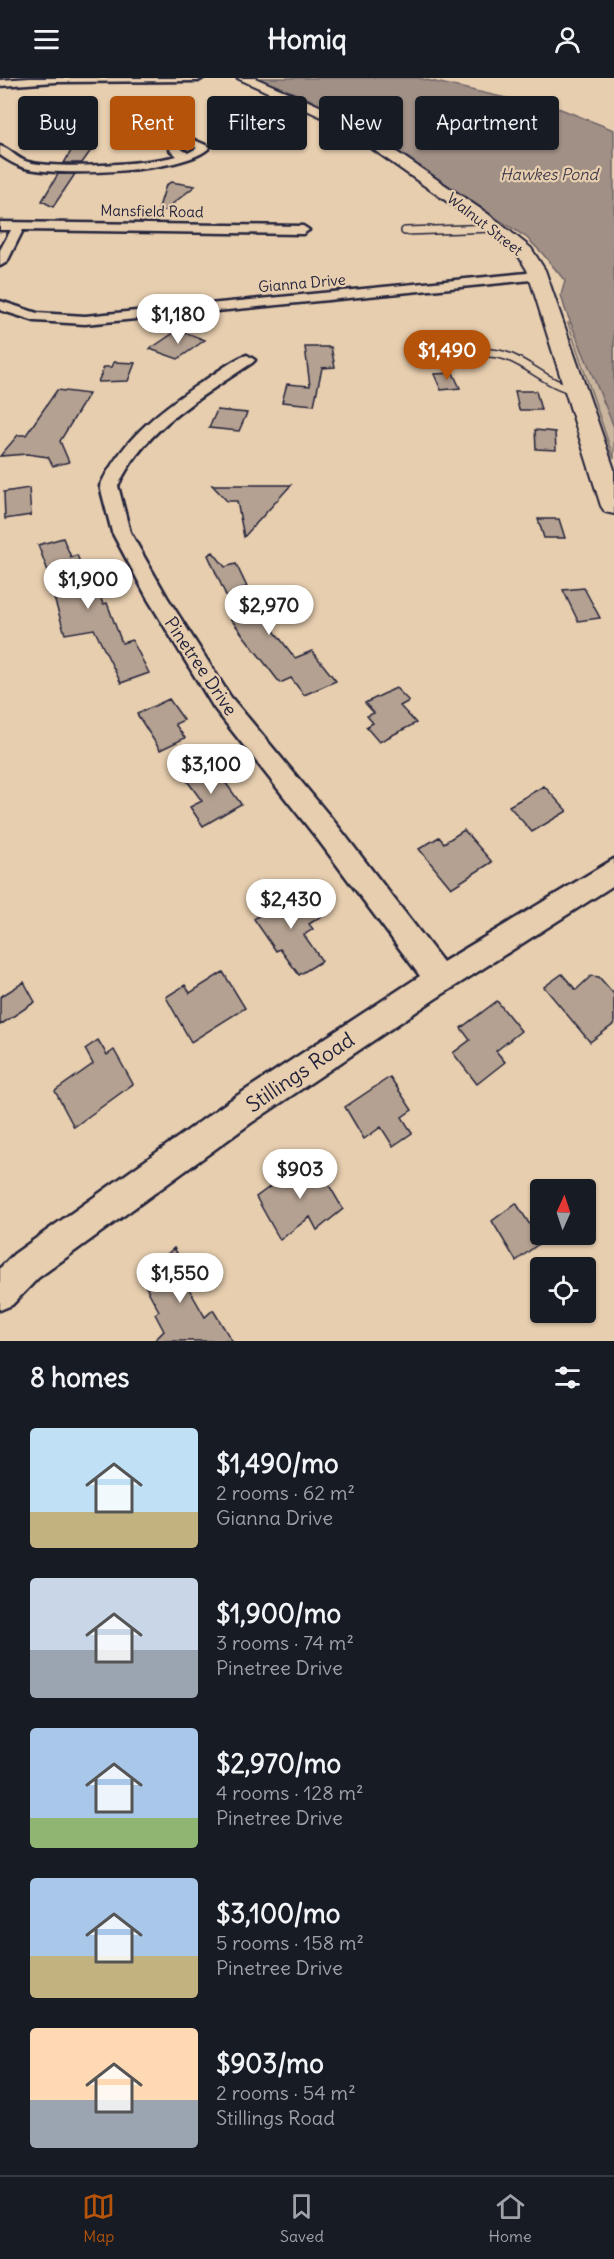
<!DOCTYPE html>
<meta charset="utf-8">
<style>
:root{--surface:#171b24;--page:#20242c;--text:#f1f3f6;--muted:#9ea1a6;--line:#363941;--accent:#b45309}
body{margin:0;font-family:Delius,sans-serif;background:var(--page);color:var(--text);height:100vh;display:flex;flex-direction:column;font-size:22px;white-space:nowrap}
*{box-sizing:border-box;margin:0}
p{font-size:20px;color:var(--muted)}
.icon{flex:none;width:33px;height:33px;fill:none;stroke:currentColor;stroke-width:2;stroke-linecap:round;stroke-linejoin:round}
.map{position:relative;height:1263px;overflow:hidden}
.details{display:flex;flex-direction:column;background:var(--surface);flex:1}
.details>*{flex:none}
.top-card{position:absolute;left:18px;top:18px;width:579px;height:54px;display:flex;gap:12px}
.needle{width:39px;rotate:3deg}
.tools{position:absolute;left:530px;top:1101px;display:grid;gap:12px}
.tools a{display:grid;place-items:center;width:66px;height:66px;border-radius:6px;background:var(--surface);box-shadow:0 2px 4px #0004;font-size:30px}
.price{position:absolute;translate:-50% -51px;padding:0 14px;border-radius:21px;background:#fff;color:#222;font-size:20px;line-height:39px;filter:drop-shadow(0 2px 3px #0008)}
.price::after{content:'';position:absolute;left:50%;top:36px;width:18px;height:14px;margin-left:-9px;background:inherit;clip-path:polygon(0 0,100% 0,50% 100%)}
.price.on{background:var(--accent);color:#fff}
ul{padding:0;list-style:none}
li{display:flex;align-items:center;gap:18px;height:150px;padding:0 30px}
li span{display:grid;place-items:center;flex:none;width:168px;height:120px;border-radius:6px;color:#555}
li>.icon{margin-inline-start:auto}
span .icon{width:72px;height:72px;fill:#fffc;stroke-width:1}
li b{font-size:26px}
h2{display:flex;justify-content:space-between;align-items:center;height:72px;padding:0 30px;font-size:26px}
.chip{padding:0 21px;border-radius:6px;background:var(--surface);box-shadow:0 2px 4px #0004;font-size:21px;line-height:54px}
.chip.on{background:var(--accent);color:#fff}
header{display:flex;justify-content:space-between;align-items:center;height:78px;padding:0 30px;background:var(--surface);font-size:27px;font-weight:800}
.tabs{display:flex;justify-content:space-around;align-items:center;height:84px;border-top:2px solid var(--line);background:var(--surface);font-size:16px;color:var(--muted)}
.tabs a{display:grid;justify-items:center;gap:3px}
.tabs .on{color:var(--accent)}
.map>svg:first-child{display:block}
.green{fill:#cab59e;stroke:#766c6c;stroke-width:1.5}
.water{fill:#a19086;stroke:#6e6468;stroke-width:1.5}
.building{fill:#b4a191;stroke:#22223b;stroke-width:1.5}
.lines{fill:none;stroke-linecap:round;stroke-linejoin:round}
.lane-casing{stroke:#22223b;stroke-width:10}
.street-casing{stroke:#22223b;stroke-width:5}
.secondary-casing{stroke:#22223b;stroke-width:4}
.lane{stroke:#e7ceaf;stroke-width:7}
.street{fill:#e7ceaf;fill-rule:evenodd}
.secondary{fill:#e7ceaf;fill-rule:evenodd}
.labels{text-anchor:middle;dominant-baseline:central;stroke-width:4.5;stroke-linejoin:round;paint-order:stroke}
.far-street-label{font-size:15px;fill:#22223b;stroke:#e7ceaf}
.far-water-label{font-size:16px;font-style:italic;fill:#423e4e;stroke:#e7ceaf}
.street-label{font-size:18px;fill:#22223b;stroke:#e7ceaf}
.near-street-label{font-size:21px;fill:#22223b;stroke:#e7ceaf}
</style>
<header><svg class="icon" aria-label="menu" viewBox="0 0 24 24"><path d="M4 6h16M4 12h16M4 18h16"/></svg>Homiq<svg class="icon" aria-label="person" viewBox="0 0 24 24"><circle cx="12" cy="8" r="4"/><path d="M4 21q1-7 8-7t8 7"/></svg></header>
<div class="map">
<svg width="614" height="1263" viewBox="0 0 614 1263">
<rect width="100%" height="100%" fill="#e7ceaf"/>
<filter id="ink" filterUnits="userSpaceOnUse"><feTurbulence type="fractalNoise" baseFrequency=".0167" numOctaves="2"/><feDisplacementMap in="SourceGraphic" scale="12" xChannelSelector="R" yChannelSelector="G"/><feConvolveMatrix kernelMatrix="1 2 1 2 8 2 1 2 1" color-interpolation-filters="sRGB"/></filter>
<g filter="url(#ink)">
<path class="green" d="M568,245l46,6v130z"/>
<path class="water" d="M257,0h161l114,26 21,2 61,24v297l-49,-118 -4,-14 4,-14 -23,-28 -16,-16 -80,-51 -62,-45 -75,-42z"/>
<path class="building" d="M75,66l19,2 -12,17h-18z
M58,96h17l-22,33 -11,-6z
M171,104l24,4 -39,31 10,-32z
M178,252l27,10 -27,19 -28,-10z
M305,269h26l4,20 -13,1 -8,37 -32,-3 5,-18 23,2z
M114,284l21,1 -7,18 -30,1 6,-15h8z
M453,295l7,15 -19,2 -7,-16z
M57,312l32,4 -29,47 9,21 -16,4 -5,-9 -21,-3 -27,2 18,-21h8z
M515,313h21l5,19h-22z
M217,332l30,3 -8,18 -30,-3z
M535,352l20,2 1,18 -20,-1z
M212,407h79l-47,52 -7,-36h-10z
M29,410l2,27 -26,4 -1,-27z
M538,441h21l6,19h-21z
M63,460l8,19 6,-2 14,35 6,-2 6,16 4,-1 15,40 10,-3 17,33 -28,10 -27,-54 -29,5 -11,-36 4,-1 -20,-52z
M213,474l12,15 11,-3 11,23 -6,1 54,70 17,-7 24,30 -32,14 -13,-17 -11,5 -50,-65 5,-2 -27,-61z
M584,510l16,30 -22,3 -15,-31z
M396,610l13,13 -9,5 16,17 -37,19 -13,-15 7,-4 -6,-7 7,-3 -9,-10z
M169,621l15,21 -9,4 10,14 -25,12 -23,-36z
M212,686l29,40 -38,22 -13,-19 12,-6 -17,-23z
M544,708l23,25 -35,21 -23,-26z
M464,752l28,32 -41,26 -32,-39 20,-12 5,6z
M276,815l11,15 20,-13 15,21 -13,8 4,5 -9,6 18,26 -23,14 -19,-26 -4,2 -22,-32 13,-9 -5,-8z
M223,894l22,36 -54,34 -25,-45 19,-12 5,8z
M562,896l14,16 15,-14 8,1 15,17v30l-24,18 -46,-55z
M24,904l11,20 -35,23v-28z
M497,923l24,30 -25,20 9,11 -28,22 -24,-31 17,-13 -9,-12z
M98,962l9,15 7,-5 19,34 -59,43 -19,-36 38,-27 -8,-15z
M390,999l22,33 -10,7 10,16 -19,13 -12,-19 -17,12 -19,-32z
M312,1078l31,53 -26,21 -7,-13 -30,23 -24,-43z
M516,1125l25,39 -25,19 -24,-40z
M174,1170l21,35 -6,6 16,28 8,-7 19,31h-78l10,-10 -9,-17 4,-3 -18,-33z"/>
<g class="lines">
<g class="lane-casing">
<path id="lane" d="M405,153l90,-3
M439,277c23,-1 48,-6 70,2 23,9 40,28 66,33"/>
</g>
<g class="street-casing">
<path id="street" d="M30,0h173l-5,3 -143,1 -55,4v-6z
M192,61l18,8c-24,26 -151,30 -185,21 -10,-3 -18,-8 -25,-13v-9c10,3 17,13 28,16 33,8 116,2 149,-6l-7,-6 2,-6zM191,67l6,3 -9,5 -7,-4z
M0,144l303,4 6,4 -6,4 -280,-4 -16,32 -7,4v-16l11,-20h-11z
M537,194l5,1 2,3 -2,3 -457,45 -50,-3 -35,-11v-9l37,12 48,3z
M247,277l8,5 -3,3c-51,34 -107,65 -134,123l12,46 37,65 63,99 107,129 106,137 171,-103v26l-179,114 -184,124 -213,155 -26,27 -12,5v-42l14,-14 215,-153 191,-125 -101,-135 -105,-133 -65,-107 -37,-69 -12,-46c24,-50 65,-80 111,-110 11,-7 23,-17 36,-21z"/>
</g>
<g class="secondary-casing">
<path id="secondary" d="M237,0h18l83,36 29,18 121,82 43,34 14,22 69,199v45l-9,-2 -4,-6 -74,-236 -9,-15 -42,-33 -119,-84 -29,-18z"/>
</g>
<use href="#lane" class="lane"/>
<use href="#street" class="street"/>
<use href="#secondary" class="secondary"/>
</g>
</g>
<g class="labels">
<g class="far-street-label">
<text transform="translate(152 133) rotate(1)">Mansfield Road</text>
<text transform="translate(485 146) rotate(38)">Walnut Street</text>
<text transform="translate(302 205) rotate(-5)">Gianna Drive</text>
</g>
<g class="far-water-label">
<text x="549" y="96">Hawkes Pond</text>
</g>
<g class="street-label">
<text transform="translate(201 588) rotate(56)">Pinetree Drive</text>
</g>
<g class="near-street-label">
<text transform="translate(300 994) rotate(-34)">Stillings Road</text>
</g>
</g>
</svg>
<div class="tools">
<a><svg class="needle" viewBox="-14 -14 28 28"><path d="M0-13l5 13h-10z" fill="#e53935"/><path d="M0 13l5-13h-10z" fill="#9ea1a6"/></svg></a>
<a><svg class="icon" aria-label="locate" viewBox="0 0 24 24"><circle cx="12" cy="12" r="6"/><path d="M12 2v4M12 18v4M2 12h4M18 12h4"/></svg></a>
</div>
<b class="price" style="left:178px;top:267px">$1,180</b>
<b class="price on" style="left:447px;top:303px">$1,490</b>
<b class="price" style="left:88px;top:532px">$1,900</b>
<b class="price" style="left:269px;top:558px">$2,970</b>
<b class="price" style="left:211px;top:717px">$3,100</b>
<b class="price" style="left:291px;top:852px">$2,430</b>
<b class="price" style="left:300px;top:1122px">$903</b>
<b class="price" style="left:180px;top:1226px">$1,550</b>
<div class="top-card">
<a class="chip">Buy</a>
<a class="chip on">Rent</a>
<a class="chip">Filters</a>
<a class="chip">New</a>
<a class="chip">Apartment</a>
</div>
</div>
<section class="details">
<h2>8 homes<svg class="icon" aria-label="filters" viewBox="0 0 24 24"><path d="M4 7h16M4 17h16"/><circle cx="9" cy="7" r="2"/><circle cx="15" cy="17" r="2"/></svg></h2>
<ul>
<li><span style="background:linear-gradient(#bfe0f5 70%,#c2b280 0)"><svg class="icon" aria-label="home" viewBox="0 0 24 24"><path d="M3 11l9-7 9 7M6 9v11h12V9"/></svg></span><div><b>$1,490/mo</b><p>2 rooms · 62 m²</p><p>Gianna Drive</p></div></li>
<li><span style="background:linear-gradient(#c9d6e8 60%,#9aa5b1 0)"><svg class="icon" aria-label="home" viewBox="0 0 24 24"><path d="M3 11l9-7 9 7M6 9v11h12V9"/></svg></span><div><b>$1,900/mo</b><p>3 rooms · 74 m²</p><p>Pinetree Drive</p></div></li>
<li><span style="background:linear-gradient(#a9c7e8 75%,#8fb573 0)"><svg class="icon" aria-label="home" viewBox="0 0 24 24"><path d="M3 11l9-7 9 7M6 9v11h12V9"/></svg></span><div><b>$2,970/mo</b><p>4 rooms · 128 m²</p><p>Pinetree Drive</p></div></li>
<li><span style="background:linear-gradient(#a9c7e8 65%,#c2b280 0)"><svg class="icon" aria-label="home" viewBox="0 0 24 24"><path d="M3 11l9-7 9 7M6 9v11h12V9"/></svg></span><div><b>$3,100/mo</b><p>5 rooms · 158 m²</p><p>Pinetree Drive</p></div></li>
<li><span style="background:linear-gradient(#ffd9b3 60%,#9aa5b1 0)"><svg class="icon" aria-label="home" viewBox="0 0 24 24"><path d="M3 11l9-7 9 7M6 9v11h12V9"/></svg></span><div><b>$903/mo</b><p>2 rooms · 54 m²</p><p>Stillings Road</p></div></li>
</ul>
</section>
<nav class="tabs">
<a class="on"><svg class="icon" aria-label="map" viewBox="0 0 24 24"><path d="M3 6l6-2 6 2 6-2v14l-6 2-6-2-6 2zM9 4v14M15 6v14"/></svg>Map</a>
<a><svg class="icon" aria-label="saved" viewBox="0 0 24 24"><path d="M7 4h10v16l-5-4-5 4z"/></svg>Saved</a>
<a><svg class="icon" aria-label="home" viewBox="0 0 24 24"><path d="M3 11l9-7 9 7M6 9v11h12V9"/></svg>Home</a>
</nav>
